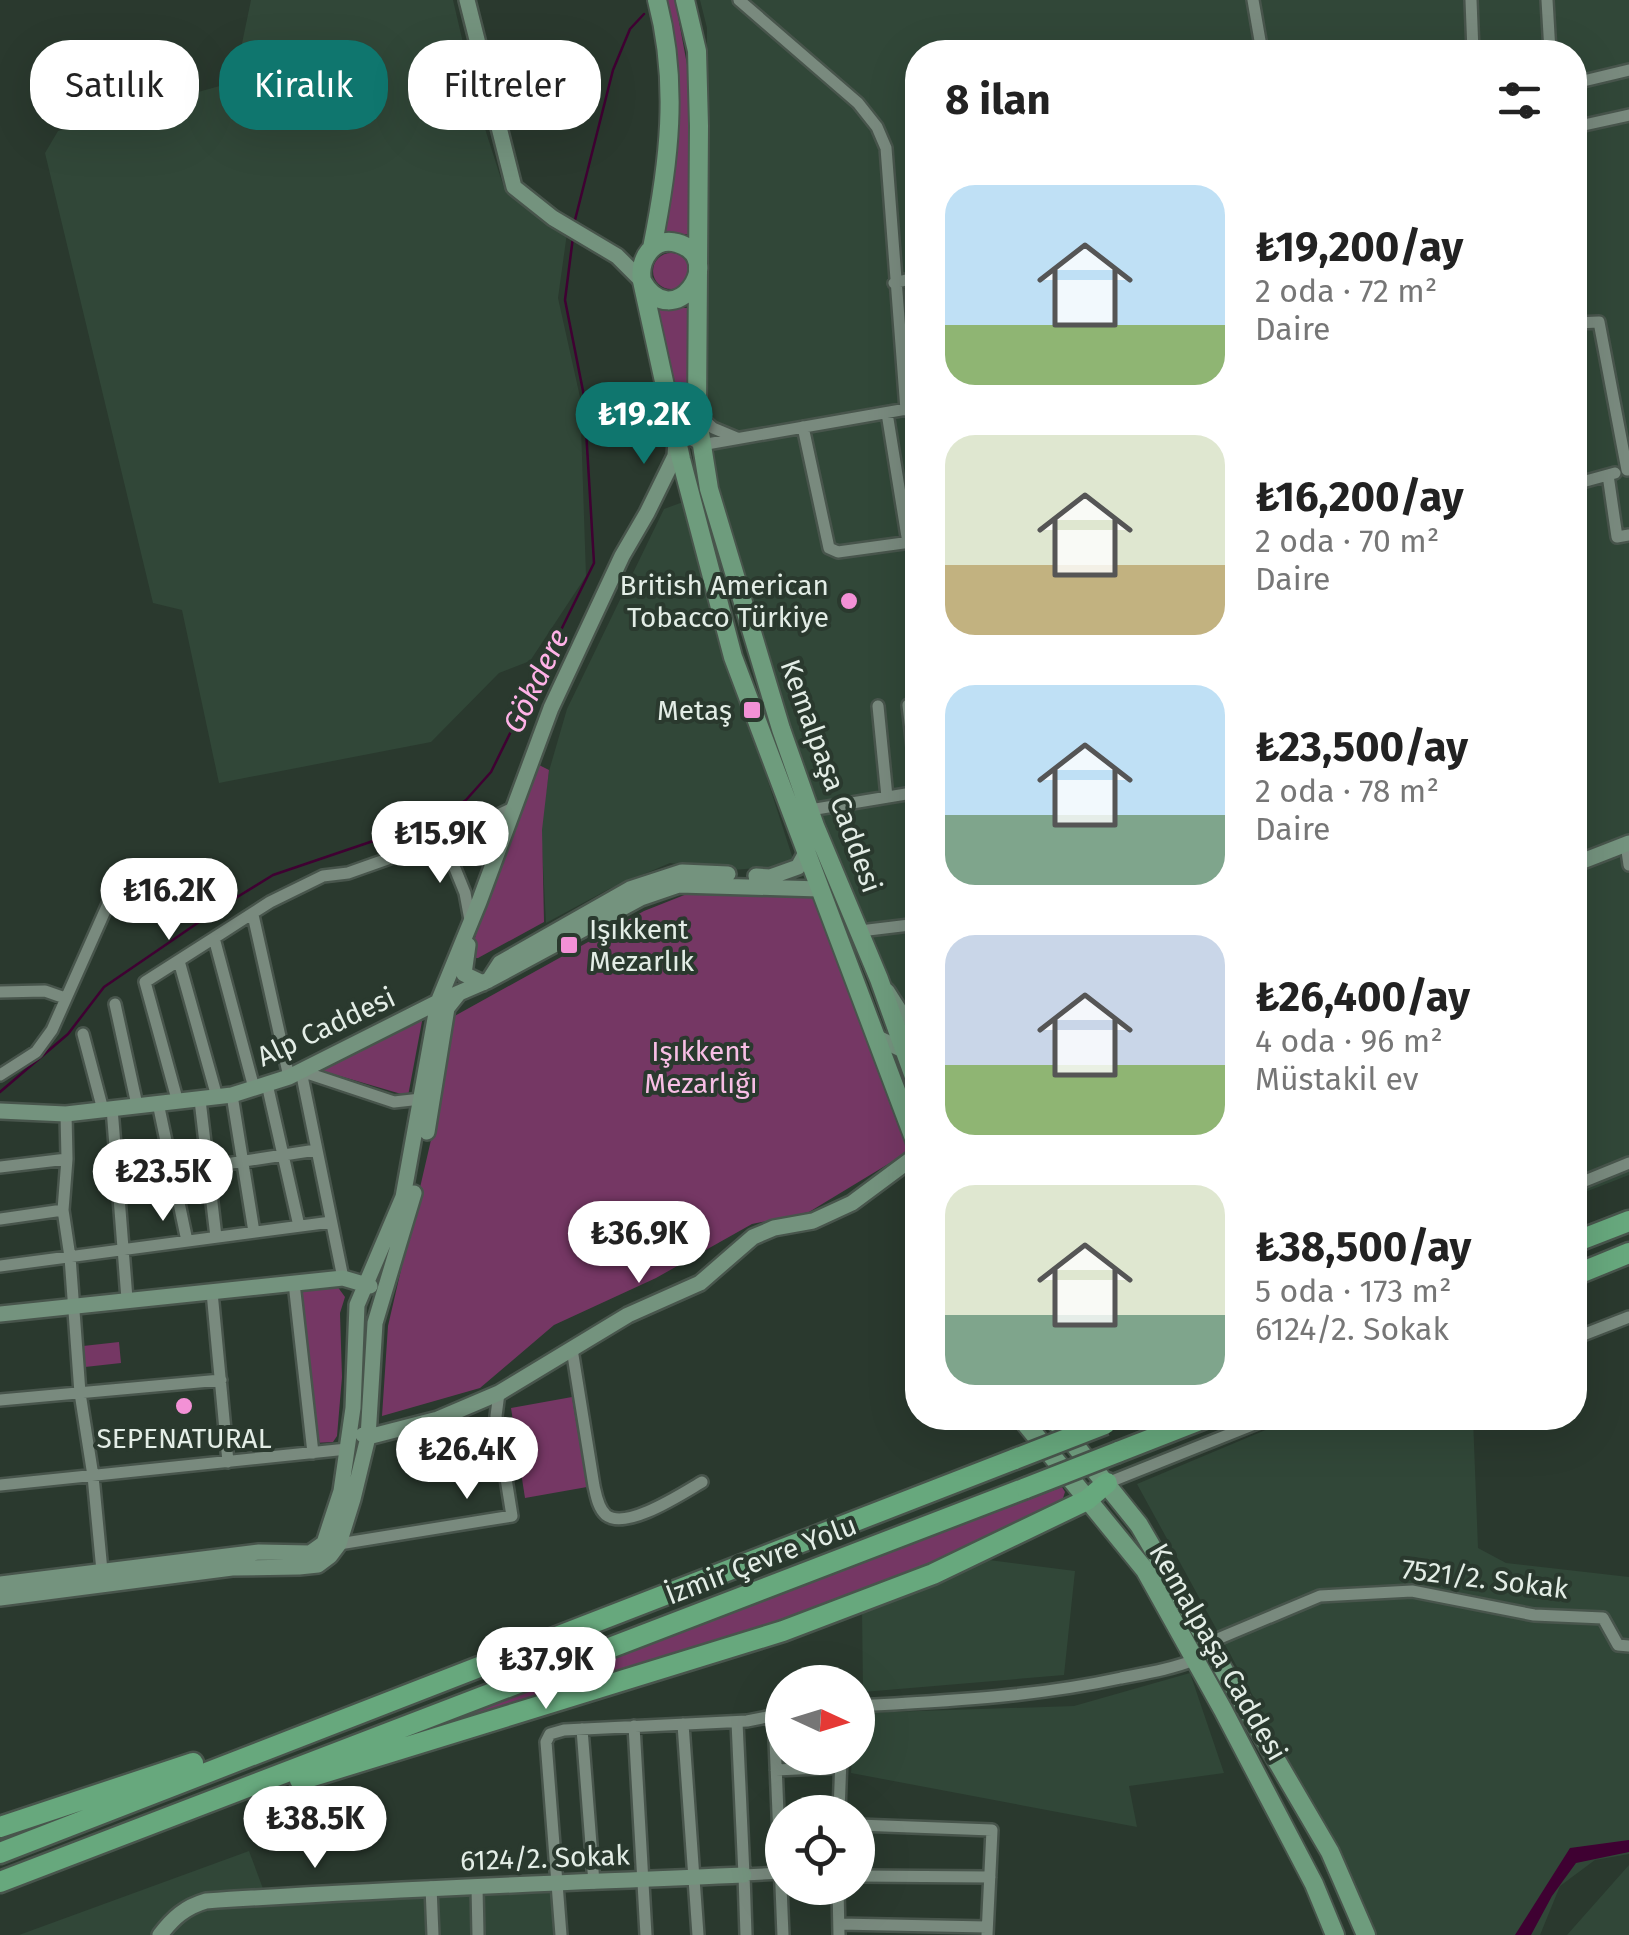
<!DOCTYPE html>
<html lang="tr">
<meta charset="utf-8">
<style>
:root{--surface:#fff;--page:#f6f6f6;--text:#222;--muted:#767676;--accent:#0f766e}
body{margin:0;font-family:"Fira Sans",sans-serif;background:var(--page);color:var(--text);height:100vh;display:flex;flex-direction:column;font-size:38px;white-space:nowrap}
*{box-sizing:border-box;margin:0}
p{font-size:32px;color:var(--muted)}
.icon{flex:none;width:55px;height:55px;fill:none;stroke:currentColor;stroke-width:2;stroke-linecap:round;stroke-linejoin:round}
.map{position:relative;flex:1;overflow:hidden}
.drawer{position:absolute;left:905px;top:40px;width:682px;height:1390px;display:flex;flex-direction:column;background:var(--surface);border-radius:40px;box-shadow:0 10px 40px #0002}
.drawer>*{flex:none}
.guide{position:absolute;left:30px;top:40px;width:725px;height:90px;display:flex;gap:20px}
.needle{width:65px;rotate:94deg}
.tools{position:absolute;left:765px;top:1665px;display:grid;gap:20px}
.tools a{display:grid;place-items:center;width:110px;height:110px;border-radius:50%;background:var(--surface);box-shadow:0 10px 40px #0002;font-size:50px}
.price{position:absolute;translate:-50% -85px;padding:0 22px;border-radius:35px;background:#fff;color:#222;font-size:32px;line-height:65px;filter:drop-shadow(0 2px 5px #0008)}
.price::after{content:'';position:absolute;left:50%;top:60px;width:30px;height:22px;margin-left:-15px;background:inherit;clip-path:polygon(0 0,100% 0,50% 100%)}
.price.active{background:var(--accent);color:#fff}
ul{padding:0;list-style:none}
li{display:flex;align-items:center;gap:30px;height:250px;padding:0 40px}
li span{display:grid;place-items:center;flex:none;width:280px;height:200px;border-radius:30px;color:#555}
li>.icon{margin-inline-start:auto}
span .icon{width:120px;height:120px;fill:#fffc;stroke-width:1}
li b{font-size:42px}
h2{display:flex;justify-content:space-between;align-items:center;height:120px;padding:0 40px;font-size:42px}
.chip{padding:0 35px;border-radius:40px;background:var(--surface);box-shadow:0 10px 40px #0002;font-size:35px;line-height:90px}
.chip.active{background:var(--accent);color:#fff}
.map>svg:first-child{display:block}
.built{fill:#314738}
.green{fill:#753764}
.water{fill:#3f0132}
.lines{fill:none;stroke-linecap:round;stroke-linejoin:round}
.stream{stroke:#3f0132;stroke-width:2.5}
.street-casing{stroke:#48554c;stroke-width:16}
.secondary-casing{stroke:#48554c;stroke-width:20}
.primary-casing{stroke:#48554c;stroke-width:22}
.highway-casing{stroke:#48554c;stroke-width:25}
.street{stroke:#798a7e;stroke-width:11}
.secondary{stroke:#74937e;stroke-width:15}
.primary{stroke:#6e9c7d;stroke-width:18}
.highway{stroke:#67a87d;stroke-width:20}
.highway-bridge-casing{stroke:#48554c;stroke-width:25;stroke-linecap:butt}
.highway-bridge{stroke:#67a87d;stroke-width:20}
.poi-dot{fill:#f391d6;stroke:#2a392e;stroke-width:4}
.labels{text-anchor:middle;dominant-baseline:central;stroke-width:8;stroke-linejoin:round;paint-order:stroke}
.poi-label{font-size:28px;fill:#e3ede6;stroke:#2a392e;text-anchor:end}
.street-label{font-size:28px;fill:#e3ede6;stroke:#2a392e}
.park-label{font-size:28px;fill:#f8bee5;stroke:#2a392e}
.water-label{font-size:30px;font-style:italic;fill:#ffb2e7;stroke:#2a392e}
</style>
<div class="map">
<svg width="1629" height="1935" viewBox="0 0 1629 1935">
<rect width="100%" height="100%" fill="#2a392e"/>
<path class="built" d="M251,0h202l25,107 26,81 63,45 -9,65 22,99 6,179 -56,85 -31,12 -68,69 -212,41 -37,-173 -29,-7 -108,-450 13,-22 176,-49z
M700,0h929v1175l-54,21v-1144h-657l-1,1005 -133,-336 -38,-127 -30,-121 -10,-59 1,-386z
M683,502l31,113 79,244 -9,6 -12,2 -52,4 -50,-8 -61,26 -63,34 -5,-96 8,-56 18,-62 97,-200z
M1294,1418h179l5,130 28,15 123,14v277l-34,6 -35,26 -20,49h-167l-45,-102 -191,-349z
M989,1560l86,11 -11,104 -201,17 -1,-83z
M1190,1673l34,100 -95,13 8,41 -286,-54 1,-15h6v-45l216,-7z
M249,1851l16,43 287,-15 1,56h-534z
M1629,1865v70h-62z"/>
<path class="green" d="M666,0h9l16,86 -1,149 -26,-4c19,-73 20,-158 2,-231z
M653 271a18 18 0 1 1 36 0a18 18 0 1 1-36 0Z
M657,308h33l2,120h-6z
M539,765l10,5 -7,60 2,92 -66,36h-9l30,-102z
M702,888l114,6 92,258 -99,60 -57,12 -96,54 -102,47 -74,63 -98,28 6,-90 46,-199 17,-109 193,-107z
M423,1016l-15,80 -92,-27z
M337,1286l8,11 -5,16 2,64 -5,59 -4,6 -19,1 -16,-154z
M119,1342l2,21 -36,4 -2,-21z
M572,1397l15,90 -62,11 -14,-90z
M1062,1487l3,5 -3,9 -152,72 -170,67 -351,103z"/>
<path class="water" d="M1629,1840v12l-53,11 -24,33 -21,39h-16l55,-87z"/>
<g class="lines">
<path class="stream" d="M574,224l39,-154 17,-41 14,-15
M0,1092l68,-58 36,-47 117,-80 52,-32 162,-55 31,-20 25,-28 103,-209 -10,-167 -19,-96 8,-63"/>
<g class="street-casing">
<path id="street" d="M739,0l119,103 19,24 9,21 20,262
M1253,0l9,52
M1471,0l2,52
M1547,0l3,52
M1575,83l54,-13
M1575,127l54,-12
M1575,245l4,36 -4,13
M894,283l24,-6
M1575,323l24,-1 28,148
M887,413l21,130
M699,415l14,13 24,10
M803,427l26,121 9,4 80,-11
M676,431l25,14 217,-38
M1608,475l9,62 12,-2
M1575,484l40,-11
M908,705l10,85
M878,706l9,91
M810,810l108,-18
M443,839l22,54 5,27
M1626,844l3,21
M253,915l36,162
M860,931l58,-7
M179,961l38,136
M0,992l45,-1 20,7
M115,1004l22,101
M83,1034l20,76
M0,1075l36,-23 16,-22 68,-153
M267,1084l32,142
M254,1088l-40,-150 56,-36 53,-26 25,-3 110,-39 57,-27
M232,1095l22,137
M177,1099l-32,-117 69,-44
M200,1100l16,137
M158,1103l29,138
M112,1108l15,191
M66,1114l1,45 -4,51 7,47 10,136 13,83 9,95
M0,1167l67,-8
M174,1172l142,-22
M1575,1185l54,-22
M0,1219l63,-9
M0,1266l331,-44
M343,1278l-42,-207 93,31 27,-3
M294,1283l19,170
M212,1292l16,170
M1575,1338l54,-21
M572,1349l22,137c2,9 4,22 12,29 20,16 77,-22 96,-33
M0,1400l221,-20
M1107,1483l163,-65
M0,1485l347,-36
M339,1544l173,-28 -16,-100 3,-23
M1208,1643l112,-47 92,-5 122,24 69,3 15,27 11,1
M858,1706c88,-5 176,-9 263,-28 26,-5 51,-9 76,-19
M774,1716l9,219
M737,1722l7,153
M683,1724l15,211
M634,1726l12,209
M582,1729l12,154
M776,1770l65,-3
M839,1812l2,-54
M858,1825l134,5 -5,105
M858,1876l132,1
M431,1887l2,48
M477,1887l1,48
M838,1888l1,47
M839,1924l148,3
M561,1935l-15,-193 4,-8 14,-4 183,-9 35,-7
M746,1935l-2,-60 37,-2"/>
</g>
<g class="secondary-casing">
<path id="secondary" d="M467,0l47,187 39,31 64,38 25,25
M1575,864l54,-21
M756,876l14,1 28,-10 11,-20
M468,945l-4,29 19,9
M489,980l11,-17 130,-74 52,-17 46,2
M887,991l14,22 17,12
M878,1038l29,14 11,-3
M0,1111l66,3 166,-19 57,-18 149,-75 51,-22 152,-82 38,-13 141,4
M427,1132l20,-124 12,-15
M0,1314l343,-36 27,8
M363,1435l5,2 70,-18 61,-26 129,-78 72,-32 53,-46 21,-9 39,-7 39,-18 66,-49
M0,1584l259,-32 51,1 14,-10 17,-52 12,-83 4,-103 46,-108 35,-195 41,-100 72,-194 71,-152 25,-43 28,-57 1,-16
M0,1598l232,-30 67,-1 19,-2 12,-9 9,-12 14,-45 15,-62 7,-114 39,-130
M160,1935c13,-17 25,-28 46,-34 179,-12 359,-18 538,-26"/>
</g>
<g class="primary-casing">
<path id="primary" d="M685,0l12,51 2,75 -2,288 12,75 72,240 34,97 64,153 39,109
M652,248c17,-84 27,-165 5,-248
M642,281c31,55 87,-23 35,-38 -24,-7 -39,17 -35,38l39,178 52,198 185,492
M1021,1418l124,152 78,140 91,174 21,51
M1053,1418l86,107 191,327 36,83"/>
</g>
<g class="highway-casing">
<path id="highway" d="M1575,1242l54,-21
M1575,1275l54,-22
M1118,1452l87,-34
M300,1780l483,-149 150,-57 154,-74 20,-17
M0,1827l193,-64
M0,1853l1015,-394
M0,1882l1026,-394"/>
</g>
<use href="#street" class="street"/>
<use href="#secondary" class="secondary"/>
<use href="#primary" class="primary"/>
<use href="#highway" class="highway"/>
<g class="highway-bridge-casing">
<path id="highway-bridge" d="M1015,1459l90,-35
M1026,1488l92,-36"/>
</g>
<use href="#highway-bridge" class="highway-bridge"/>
</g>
<g class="poi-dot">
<circle cx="849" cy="601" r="10"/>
<rect x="742" y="700" width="20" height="20" rx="5"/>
<rect x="559" y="935" width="20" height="20" rx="5"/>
<circle cx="184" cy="1406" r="10"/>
</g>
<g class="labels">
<g class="poi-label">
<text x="829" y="585">British American<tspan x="829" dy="32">Tobacco Türkiye</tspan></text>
<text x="732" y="710">Metaş</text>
<text x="589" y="929" text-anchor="start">Işıkkent<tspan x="589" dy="32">Mezarlık</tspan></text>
<text x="184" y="1438" text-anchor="middle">SEPENATURAL</text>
</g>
<g class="street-label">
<text transform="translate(831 776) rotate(70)">Kemalpaşa Caddesi</text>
<text transform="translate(326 1027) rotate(-25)">Alp Caddesi</text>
<text transform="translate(761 1560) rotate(-21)">İzmir Çevre Yolu</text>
<text transform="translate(1485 1579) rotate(7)">7521/2. Sokak</text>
<text transform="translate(1218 1652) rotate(60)">Kemalpaşa Caddesi</text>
<text transform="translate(545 1858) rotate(-2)">6124/2. Sokak</text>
</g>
<g class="park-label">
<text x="701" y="1051">Işıkkent<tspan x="701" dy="32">Mezarlığı</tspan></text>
</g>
<g class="water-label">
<text transform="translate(536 681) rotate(-64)">Gökdere</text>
</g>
</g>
</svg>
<div class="tools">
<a><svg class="needle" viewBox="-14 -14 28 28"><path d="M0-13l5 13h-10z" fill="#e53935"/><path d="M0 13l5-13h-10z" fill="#767676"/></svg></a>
<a><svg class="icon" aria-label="locate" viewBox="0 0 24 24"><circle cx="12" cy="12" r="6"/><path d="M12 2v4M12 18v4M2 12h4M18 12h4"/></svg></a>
</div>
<b class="price active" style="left:644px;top:467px">₺19.2K</b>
<b class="price" style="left:440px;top:886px">₺15.9K</b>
<b class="price" style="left:169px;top:943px">₺16.2K</b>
<b class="price" style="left:163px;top:1224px">₺23.5K</b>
<b class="price" style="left:639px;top:1286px">₺36.9K</b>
<b class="price" style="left:467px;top:1502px">₺26.4K</b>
<b class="price" style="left:546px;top:1712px">₺37.9K</b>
<b class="price" style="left:315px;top:1871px">₺38.5K</b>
<div class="guide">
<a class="chip">Satılık</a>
<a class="chip active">Kiralık</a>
<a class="chip">Filtreler</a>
</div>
<section class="drawer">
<h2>8 ilan<svg class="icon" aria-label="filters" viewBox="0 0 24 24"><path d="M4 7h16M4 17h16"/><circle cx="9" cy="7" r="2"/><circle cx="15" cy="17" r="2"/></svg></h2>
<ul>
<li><span style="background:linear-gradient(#bfe0f5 70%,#8fb573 0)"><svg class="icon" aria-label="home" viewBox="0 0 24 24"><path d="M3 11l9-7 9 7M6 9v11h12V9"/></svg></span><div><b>₺19,200/ay</b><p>2 oda · 72 m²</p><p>Daire</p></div></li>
<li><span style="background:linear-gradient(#dfe7d0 65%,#c2b280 0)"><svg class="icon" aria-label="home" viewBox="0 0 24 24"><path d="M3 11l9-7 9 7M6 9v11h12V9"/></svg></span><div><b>₺16,200/ay</b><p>2 oda · 70 m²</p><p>Daire</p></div></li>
<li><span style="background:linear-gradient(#bfe0f5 65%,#7fa58c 0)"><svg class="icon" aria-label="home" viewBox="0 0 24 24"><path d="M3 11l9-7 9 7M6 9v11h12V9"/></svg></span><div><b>₺23,500/ay</b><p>2 oda · 78 m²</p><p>Daire</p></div></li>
<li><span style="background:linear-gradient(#c9d6e8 65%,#8fb573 0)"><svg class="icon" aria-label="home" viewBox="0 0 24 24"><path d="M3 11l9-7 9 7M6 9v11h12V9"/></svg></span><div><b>₺26,400/ay</b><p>4 oda · 96 m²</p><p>Müstakil ev</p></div></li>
<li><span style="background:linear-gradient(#dfe7d0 65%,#7fa58c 0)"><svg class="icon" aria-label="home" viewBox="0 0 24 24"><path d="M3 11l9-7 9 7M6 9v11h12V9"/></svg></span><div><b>₺38,500/ay</b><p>5 oda · 173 m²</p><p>6124/2. Sokak</p></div></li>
</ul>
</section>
</div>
